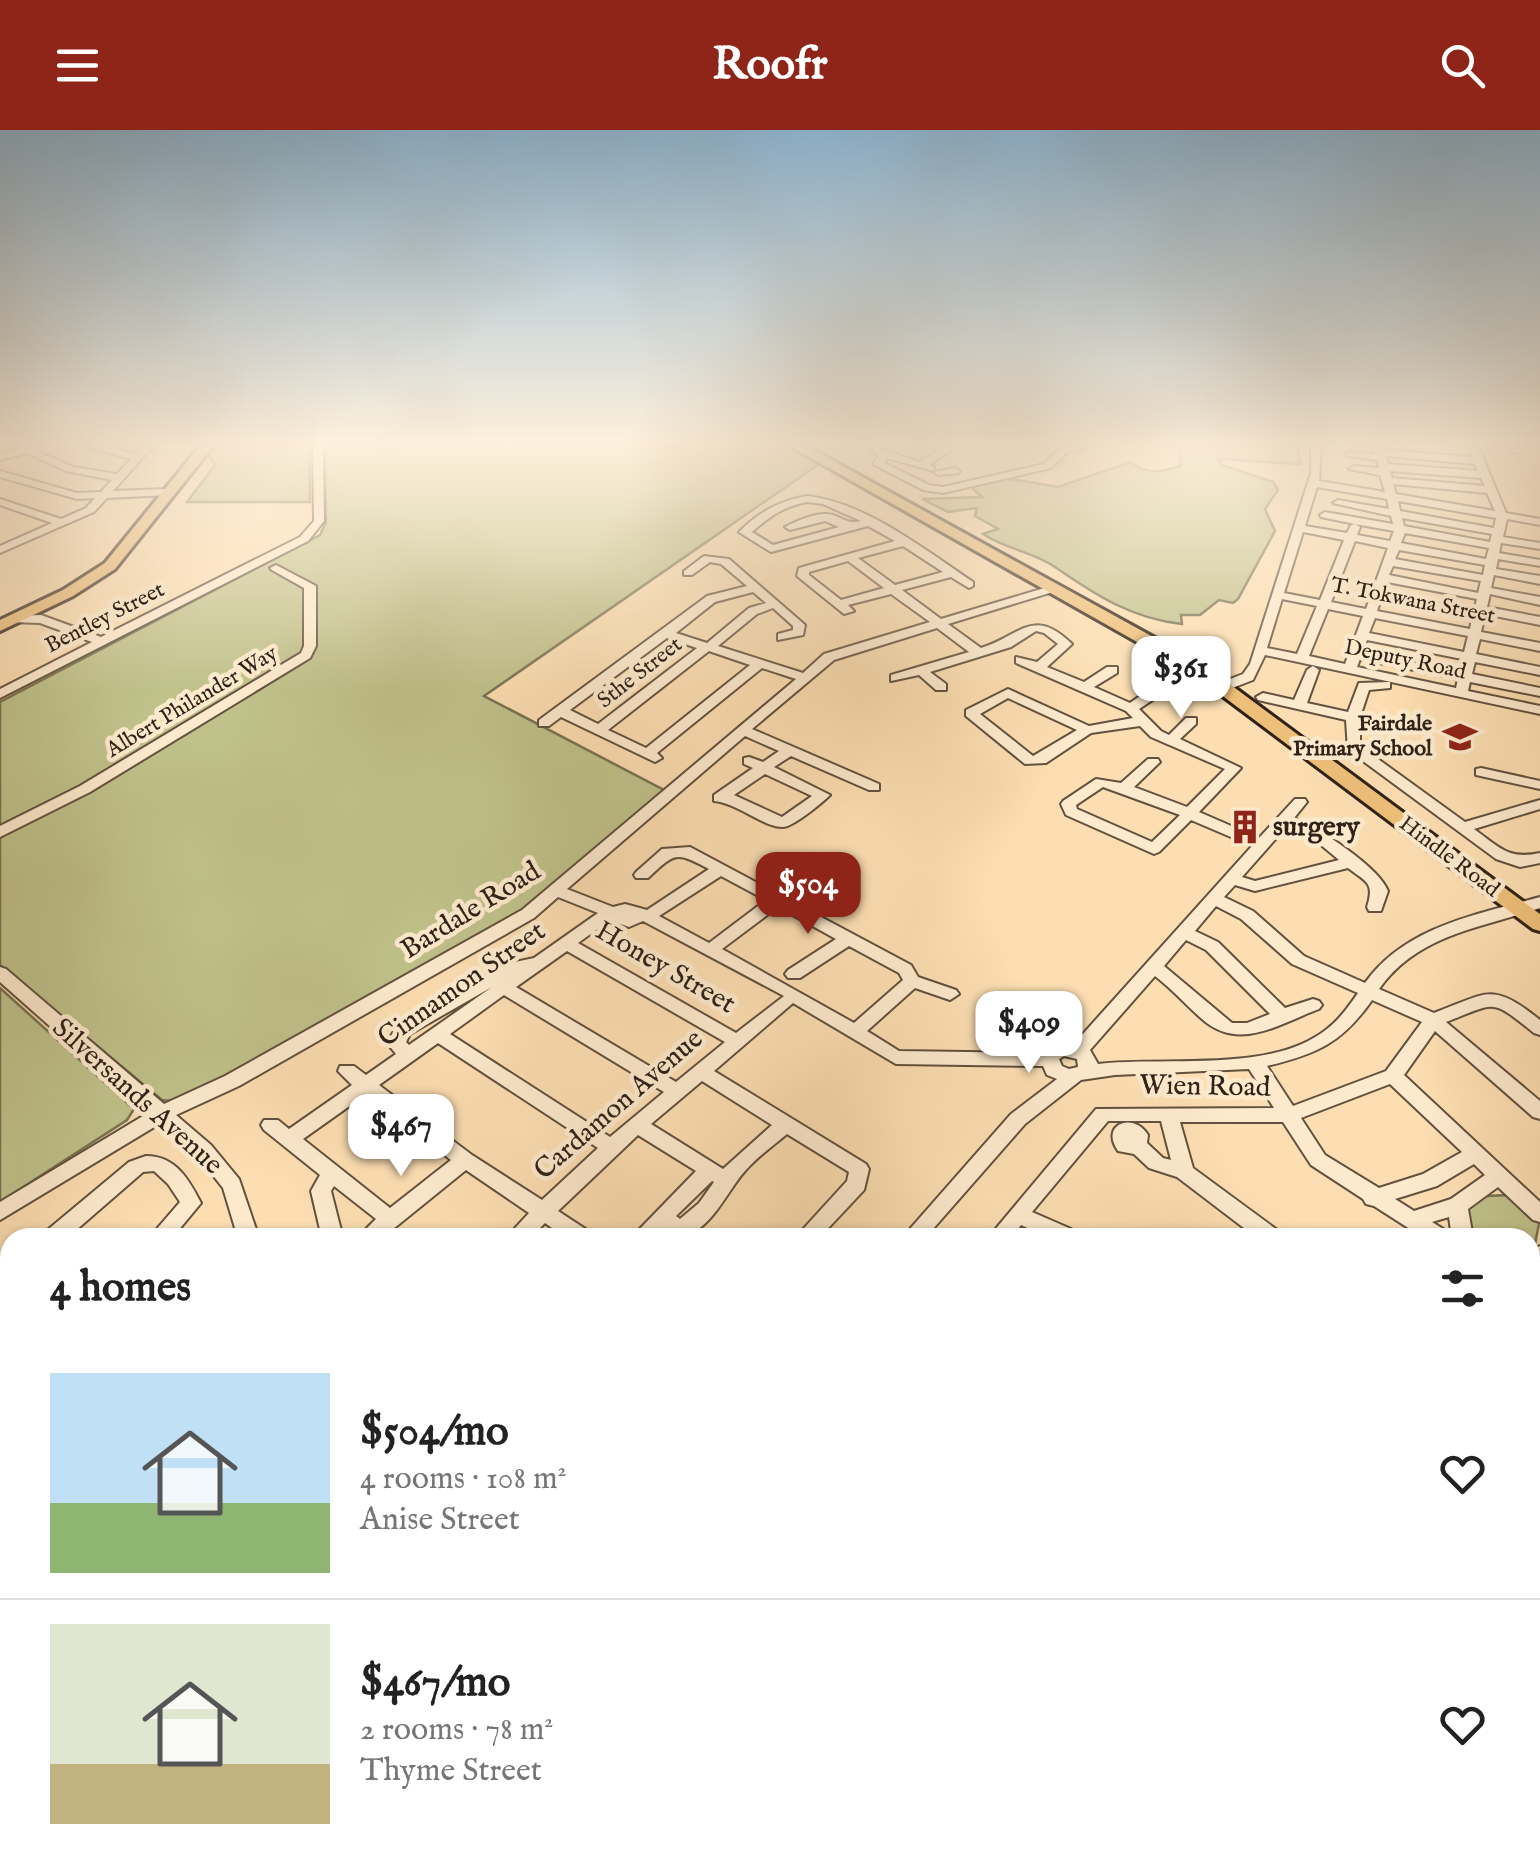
<!DOCTYPE html>
<meta charset="utf-8">
<style>
:root{--surface:#fff;--page:#f6f6f6;--text:#222;--muted:#767676;--line:#e0e0e0;--accent:#8f2418}
body{margin:0;font-family:"IM FELL English",serif;background:var(--page);color:var(--text);height:100vh;display:flex;flex-direction:column;font-size:38px;white-space:nowrap}
*{box-sizing:border-box;margin:0}
p{font-size:32px;color:var(--muted)}
.icon{flex:none;width:55px;height:55px;fill:none;stroke:currentColor;stroke-width:2;stroke-linecap:round;stroke-linejoin:round}
.map{position:relative;flex:1;overflow:hidden}
.details{position:absolute;left:0px;top:1098px;width:1540px;height:642px;display:flex;flex-direction:column;background:var(--surface);border-radius:30px 30px 0 0;box-shadow:0 2px 8px #0004}
.details>*{flex:none}
.price{position:absolute;translate:-50% -85px;padding:0 22px;border-radius:20px;background:#fff;color:#222;font-size:32px;line-height:65px;filter:drop-shadow(0 2px 5px #0008)}
.price::after{content:'';position:absolute;left:50%;top:60px;width:30px;height:22px;margin-left:-15px;background:inherit;clip-path:polygon(0 0,100% 0,50% 100%)}
.price.current{background:var(--accent);color:#fff}
ul{padding:0;list-style:none}
li{display:flex;align-items:center;gap:30px;height:250px;padding:0 50px}
li+li{border-top:2px solid var(--line)}
li span{display:grid;place-items:center;flex:none;width:280px;height:200px;border-radius:0px;color:#555}
li>.icon{margin-inline-start:auto}
span .icon{width:120px;height:120px;fill:#fffc;stroke-width:1}
li b{font-size:42px}
h2{display:flex;justify-content:space-between;align-items:center;height:120px;padding:0 50px;font-size:42px}
header{display:flex;justify-content:space-between;align-items:center;height:130px;padding:0 50px;background:var(--accent);color:#fff;font-size:45px;font-weight:700}
.map>svg:first-child{display:block}
.green{fill:#c0c18b;stroke:#787252;stroke-width:2.5}
.lines{fill:none;stroke-linecap:round;stroke-linejoin:round}
.minor-casing{stroke:#62513e;stroke-width:4}
.major-casing{stroke:#2f2218;stroke-width:6}
.minor{fill:#fdeacd;fill-rule:evenodd}
.major{fill:#eebf79;fill-rule:evenodd}
.labels{text-anchor:middle;dominant-baseline:central;stroke-width:9;stroke-linejoin:round;paint-order:stroke}
.far-street-label{font-size:22px;fill:#2f2218;stroke:#fdeacd}
.far-poi-label{font-size:22px;font-weight:bold;fill:#2f2218;stroke:#fdeacd;text-anchor:end}
.poi-label{font-size:28px;font-weight:bold;fill:#2f2218;stroke:#fdeacd;text-anchor:start}
.street-label{font-size:28px;fill:#2f2218;stroke:#fdeacd}
</style>
<header><svg class="icon" aria-label="menu" viewBox="0 0 24 24"><path d="M4 6h16M4 12h16M4 18h16"/></svg>Roofr<svg class="icon" aria-label="search" viewBox="0 0 24 24"><circle cx="10" cy="10" r="6"/><path d="M15 15l6 6"/></svg></header>
<div class="map">
<svg width="1540" height="1739" viewBox="0 0 1540 1739">
<rect width="100%" height="100%" fill="#fcdeb2"/>
<filter id="stains"><feTurbulence type="fractalNoise" baseFrequency=".002" numOctaves="4"/><feColorMatrix values="0 0 0 0 .2 0 0 0 0 .09 0 0 0 0 .02 0 0 0 .5 -.17"/></filter>
<radialGradient id="worn" r=".72"><stop offset=".6" stop-color="#630" stop-opacity="0"/><stop offset="1" stop-color="#630" stop-opacity=".3"/></radialGradient>
<path class="green" d="M214,316h95l1,56h-123l28,-37 -7,-10z
M324,316h464l31,18 -335,232 182,95 -120,105 -43,28 -269,151 -62,26 -10,-1 -162,-135v-263l320,-167 6,-13z
M1170,316h128l2,18 -81,-5 3,6 51,17 5,8 -13,19 10,22 -37,68 -5,4 -14,-3 -19,15h-19l1,9c-50,-5 -88,-30 -127,-57 -21,-15 -50,-18 -72,-33l15,-5 -23,-13 2,-8 -29,4 -26,-13 60,-2 -9,-8 3,-6 29,-5 53,9 73,-25c16,13 30,10 49,4v-14z
M0,858l134,121 -7,11 -127,82z
M1508,1065l32,24 -10,50v-31l-62,-1 -5,-27 23,-14z"/>
<g class="lines">
<g class="minor-casing">
<path id="minor" d="M19,316h19l-1,5 36,16 44,7 14,-15 -46,-13h19l31,8 7,-8h11l-40,45 55,-2 5,3 -5,3 -61,3 -13,14 -94,41v-7l52,-23 -52,-18v-6l61,20 25,-11 9,-10 -18,1 -77,-22v-6l77,22 24,-1 11,-12 -46,-9 -39,-18 -27,7v-6l21,-6z
M313,316h10l1,75 -16,20 -308,157v-9l92,-47 -52,-19 -29,-1v-6l30,-1 60,22 199,-100 14,-16z
M944,316h13l-28,19 5,2v4l-47,-13 -3,5 45,22 14,2 101,-23 16,-15 28,-3 -22,7 -15,15 -108,25 -20,-3 -50,-26 6,-9 -8,-4 5,-3 44,14z
M1311,316h10l-2,35 66,11 -5,-17 -31,-6 5,-3 25,2 -2,-8 -30,-4v-4l28,2 -2,-8h10l1,4 89,7 -5,-11h10l28,67 34,6v6l-33,-6 -4,18 37,6v6l-39,-6 -2,10 41,7v6l-42,-7 -2,10 44,7v8l-46,-9 -3,13 49,9v8l-50,-11 -3,13 53,10v8l-55,-11 -4,18 59,11v8l-60,-12 -4,15 64,13v8l-65,-13 -3,12 68,14v8l-70,-14 -2,9 72,15v8l-275,-59 -12,25 -26,10h-10v-6l26,-10 7,-10 61,-191zM1386,326l89,8 3,7 -90,-7zM1390,341l91,7 4,8 -93,-8zM1393,354l94,9 8,18 -99,-17zM1317,357l70,12 2,10 -51,-9 -5,3 58,13 2,8 -68,-12 -5,3 1,2 34,7 -4,1 -4,8 -42,-7zM1398,371l98,17 -2,10 -94,-17zM1402,388l90,16 -2,8 -86,-16zM1355,394l39,7 -4,10 -33,-6 3,-8zM1303,402l41,8 -24,60 -36,-7zM1405,403l84,15 -3,11 -85,-16zM1355,411l33,7 -22,61 -35,-7zM1399,420l86,15 -2,10 -88,-16zM1393,436l88,15 -3,12 -89,-18zM1387,452l90,17 -3,12 -91,-19zM1282,469l35,7 -20,48 -30,-6zM1381,469l91,19 -2,11 -93,-18zM1328,479l35,7 -18,48 -36,-8zM1375,488l93,18 -4,16 -95,-19zM1367,510l95,19 -3,13 -96,-20zM1360,529l98,20 -2,9 -99,-21z
M1508,316h10l2,5 -8,2z
M955,338l5,3 -1,2 -20,2 -5,-3z
M807,366c58,6 118,54 166,86v4l-4,2 -18,-11 -49,13 39,29 110,-33h8v4l-111,34 33,24c41,-13 52,-42 91,-4l-25,23 37,15 23,-15h10v6l-23,14 36,16 23,-16h10v6l-24,16 22,22 8,4 17,-17h10v6l-16,15 61,29 -42,44 60,26 36,-39h10l2,3 -13,16c25,10 85,49 94,73l-7,20h-12l-2,-4c8,-25 -1,-25 -19,-39l-93,23 -20,-6 -11,12 29,14 51,45 61,27c41,-57 111,-68 175,-86v11c-59,20 -122,26 -161,81l55,24c54,-20 57,-32 106,7v15l-6,-2c-44,-35 -36,-31 -88,-11l94,79v18l-7,-2 -98,-86 -31,44 136,127v20l-7,-2 -35,-33 -30,22 5,29h-21l-3,-21 -17,5 16,10 3,6h-27l-50,-32 -8,-2 -3,-5 -52,-34 -28,-43h-103l13,46 87,64 3,6h-26l-80,-61 -28,-9 -15,-14 -16,-3c-19,-27 16,-40 30,-16l-1,8 16,15 8,2 -10,-39h-53l-76,91 46,20 3,6h-32l-28,-13 -10,13h-23l108,-129 178,-1 -25,-39 -134,6 -34,5 -56,44 -100,114h-23l109,-124 46,-35 -10,-4 -4,-9 -147,-2 -103,-61 -79,68 152,93 3,5 -5,21 -45,48h-24l52,-57 2,-9 -62,-38c-14,12 -30,23 -42,37 -20,21 -44,84 -82,58l-8,9h-24l65,-67 -58,-36 -80,76 32,21 3,6h-27l-21,-15 -15,15h-24l23,-25 -63,-43 -84,68h-25l19,-19 -42,-33 -3,5 12,47h-21l-11,-47 9,-16 -56,-45 -3,-5 3,-5h14l11,9 63,-44 -14,-14 2,-5h14l12,9 30,-21 -9,-11 10,-17 109,-62 28,-6 64,-45 -40,-16 -24,21 -295,168 -63,29 35,30 28,34 20,59h-21l-15,-50 -26,-33 -36,-32 -161,97v-18l148,-89 -148,-131v-15l6,2 158,135 61,-28 297,-166 274,-231 -34,-11 -105,85 5,5 -7,4 -94,-45 -12,9h-10v-6l168,-124 40,-10 -26,-22 -11,-2 -18,13h-8v-4l20,-15 25,3 76,66 -2,10 -25,5v-6l15,-4v-4l-20,-18 -16,6 -39,32 85,27 21,-19 106,-32 -39,-28 -43,11 6,6 -10,3 -47,-38 2,-8 96,-27 -27,-15 -97,26 -32,-20c20,-20 40,-31 68,-36zM807,372l16,2 38,17c-16,4 -20,-6 -34,-7 -12,-1 -33,8 -42,13l5,3 35,-9 14,6 -66,18 -21,-13c17,-15 32,-26 55,-30zM903,416l40,26 -48,13 -37,-27zM848,431l36,27 -43,12 -32,-25v-3zM753,462l13,11 -17,5 -42,35 -31,-10 39,-31zM937,498l32,24 -78,23v6l28,-6 17,15h10v-6l-16,-12 81,-25 25,-16 8,2 14,11 -21,18 -21,-5v6l110,48 7,7 -44,8 -81,-37 -42,21v6l59,48 21,-1 45,-30 49,-7 11,11 74,32 -38,38 -53,-20 26,-25 -2,-3h-10l-27,24 -25,-4 -33,22 -2,3 5,11 88,39 5,-2 32,-32 61,26 -179,199 -12,-2 -19,10 -143,-2 -32,-20 48,-43 35,12 9,-6 -3,-4 -38,-13 -7,-12 -221,-118 -28,2 -26,23 -2,3 2,3h12c27,-25 27,-27 61,-9l-62,41 -22,-6 -12,3 -46,-18 178,-153 34,15 -16,11 -14,-5 -5,1v6l9,4 -39,27v6c23,2 51,27 69,26 10,0 40,-25 47,-32l-56,-28 17,-11 78,34h10v-6l-127,-55 82,-69zM667,508l30,10 -99,76 -28,-14zM709,521l41,14 -104,83 -38,-18zM1008,568l69,32 -44,26 -53,-42zM765,644l47,22 -30,21 -48,-22zM1103,657l77,28 -28,27 -75,-33 -1,-4zM1287,696l22,9 30,25 -84,21 -13,-4zM721,746l45,24 -57,43 -50,-27zM1216,776l25,13 51,45 66,29c-9,13 -18,26 -31,36 -56,45 -161,27 -229,35l-8,-14 65,-74c17,13 31,29 47,43 37,33 77,5 117,-10l3,-4 -3,-4 -6,-2 -28,9 -67,-66 -23,-11zM778,777l58,32 -48,31 -3,4 3,4h12l49,-32 50,27 4,7 -49,43 -132,-74zM610,790l19,7 14,-6 141,75 -48,37 -158,-90zM1186,810l20,10 64,64 -23,9h-15l-68,-57zM567,821l158,91 -49,40 -160,-95zM492,857l-83,58 -3,-3 4,-8zM504,865l160,97 -54,45 -160,-103zM1372,870l50,22 -36,49 -93,35 -26,-40c50,-12 75,-23 105,-66zM438,913l160,105 -56,52 -70,-45 -93,-70zM1064,926l13,3 1,8 -9,2 -7,-3 -3,-7zM702,951l70,44 -49,44 -72,-45zM1390,954l72,68 -39,22 -44,14 -54,-33 -24,-37zM365,965l86,65 -61,48 -87,-69zM1474,1034l11,11 -34,24 -37,12 -19,-12 42,-13zM712,1051l2,1 -15,21 -19,16 -4,-3z
M276,435l40,21v60l-6,12 -220,134 -90,45v-11l80,-40 221,-133 3,-7v-58l-32,-18 -2,-2z
M1313,536l6,4 -12,33 41,9 11,-29 31,-1v6l-21,2 -9,27v29l105,76 75,-22v9l-66,20c25,18 34,31 66,24v10l-20,4 -24,-8 -148,-109 -2,-30 -88,-20 -2,-3 7,-4 31,7 13,-30z
M1481,638l59,13v8l-64,-14v-6z
M146,1026c30,0 43,24 55,47l-29,35h-23l31,-36 -12,-18 -14,-13 -11,1 -76,66h-25l3,-6 84,-70z
M1540,1116v39h-10v-31l3,-5z
M10,1134v22l-10,5v-22z
M10,1229v24l-10,5v-24z
M1530,1241l10,4v20l-10,-4z
M0,1394l10,4v28l-10,-4z
M10,1428v31l-10,5v-31z
M1530,1522l10,4v58l-10,5v-34l6,-3 -6,-3z
M10,1575v34l-10,4v-33z
M164,1730h30v9h-30z
M442,1730h32l-4,9h-32z
M773,1730h33l4,9h-33z
M968,1730h35l4,9h-35z
M1126,1730h30l-3,9h-30z
M1240,1730h41l4,9h-41z
M1368,1730h34l-4,9h-34z"/>
</g>
<g class="major-casing">
<path id="major" d="M200,316h13l-98,123 -42,27 -73,35v-11l63,-30 42,-27z
M790,316h16l398,219 336,249v17l-7,-2 -341,-256z"/>
</g>
<use href="#minor" class="minor"/>
<use href="#major" class="major"/>
</g>
<linearGradient id="sky" x2="0" y2="1"><stop stop-color="#8db6d4"/><stop offset="0.56" stop-color="#fef0dc"/><stop offset="1" stop-color="#fef0dc" stop-opacity="0"/></linearGradient>
<rect width="1540" height="560" fill="url(#sky)"/>
<defs>
<g id="school-bare" transform="scale(2.7)"><path d="M0-5L7-2L0 1L-7-2ZM-4 1L0 2.5L4 1V4Q0 6-4 4Z" fill="#8f2418" stroke="#fdeacd" stroke-width="2.5" paint-order="stroke"/></g>
<g id="building-bare" transform="scale(2.7)"><path d="M-4-6H4V6H1V3H-1V6H-4ZM-2.5-4.3h1.7v1.8h-1.7ZM.8-4.3h1.7v1.8H.8ZM-2.5-1h1.7V.8h-1.7ZM.8-1h1.7V.8H.8Z" fill="#8f2418" stroke="#fdeacd" stroke-width="2.5" paint-order="stroke"/></g>
</defs>
<g fill-rule="evenodd">
<use href="#school-bare" x="1460" y="607"/>
<use href="#building-bare" x="1245" y="697"/>
</g>
<g class="labels">
<g class="far-street-label">
<text transform="translate(1413 471) rotate(11)">T. Tokwana Street</text>
<text transform="translate(105 488) rotate(-27)">Bentley Street</text>
<text transform="translate(1405 530) rotate(12)">Deputy Road</text>
<text transform="translate(640 543) rotate(-38)">Sthe Street</text>
<text transform="translate(192 572) rotate(-31)">Albert Philander Way</text>
<text transform="translate(1449 727) rotate(37)">Hindle Road</text>
</g>
<g class="far-poi-label">
<text x="1432" y="594">Fairdale<tspan x="1432" dy="25">Primary School</tspan></text>
</g>
<g class="poi-label">
<text x="1273" y="697">surgery</text>
</g>
<g class="street-label">
<text transform="translate(471 781) rotate(-32)">Bardale Road</text>
<text transform="translate(665 838) rotate(30)">Honey Street</text>
<text transform="translate(462 855) rotate(-35)">Cinnamon Street</text>
<text transform="translate(1205 957) rotate(1)">Wien Road</text>
<text transform="translate(137 967) rotate(42)">Silversands Avenue</text>
<text transform="translate(619 975) rotate(-41)">Cardamon Avenue</text>
</g>
</g>
<rect width="100%" height="100%" filter="url(#stains)"/>
<rect width="100%" height="100%" fill="url(#worn)"/>
</svg>
<b class="price" style="left:1181px;top:591px">$361</b>
<b class="price current" style="left:808px;top:807px">$504</b>
<b class="price" style="left:1029px;top:946px">$409</b>
<b class="price" style="left:401px;top:1049px">$467</b>
<section class="details">
<h2>4 homes<svg class="icon" aria-label="filters" viewBox="0 0 24 24"><path d="M4 7h16M4 17h16"/><circle cx="9" cy="7" r="2"/><circle cx="15" cy="17" r="2"/></svg></h2>
<ul>
<li><span style="background:linear-gradient(#bfe0f5 65%,#8fb573 0)"><svg class="icon" aria-label="home" viewBox="0 0 24 24"><path d="M3 11l9-7 9 7M6 9v11h12V9"/></svg></span><div><b>$504/mo</b><p>4 rooms · 108 m²</p><p>Anise Street</p></div><svg class="icon" aria-label="heart" viewBox="0 0 24 24"><path d="M12 20l-8-8c-3-5 5-10 8-4 3-6 11-1 8 4z"/></svg></li>
<li><span style="background:linear-gradient(#dfe7d0 70%,#c2b280 0)"><svg class="icon" aria-label="home" viewBox="0 0 24 24"><path d="M3 11l9-7 9 7M6 9v11h12V9"/></svg></span><div><b>$467/mo</b><p>2 rooms · 78 m²</p><p>Thyme Street</p></div><svg class="icon" aria-label="heart" viewBox="0 0 24 24"><path d="M12 20l-8-8c-3-5 5-10 8-4 3-6 11-1 8 4z"/></svg></li>
</ul>
</section>
</div>
